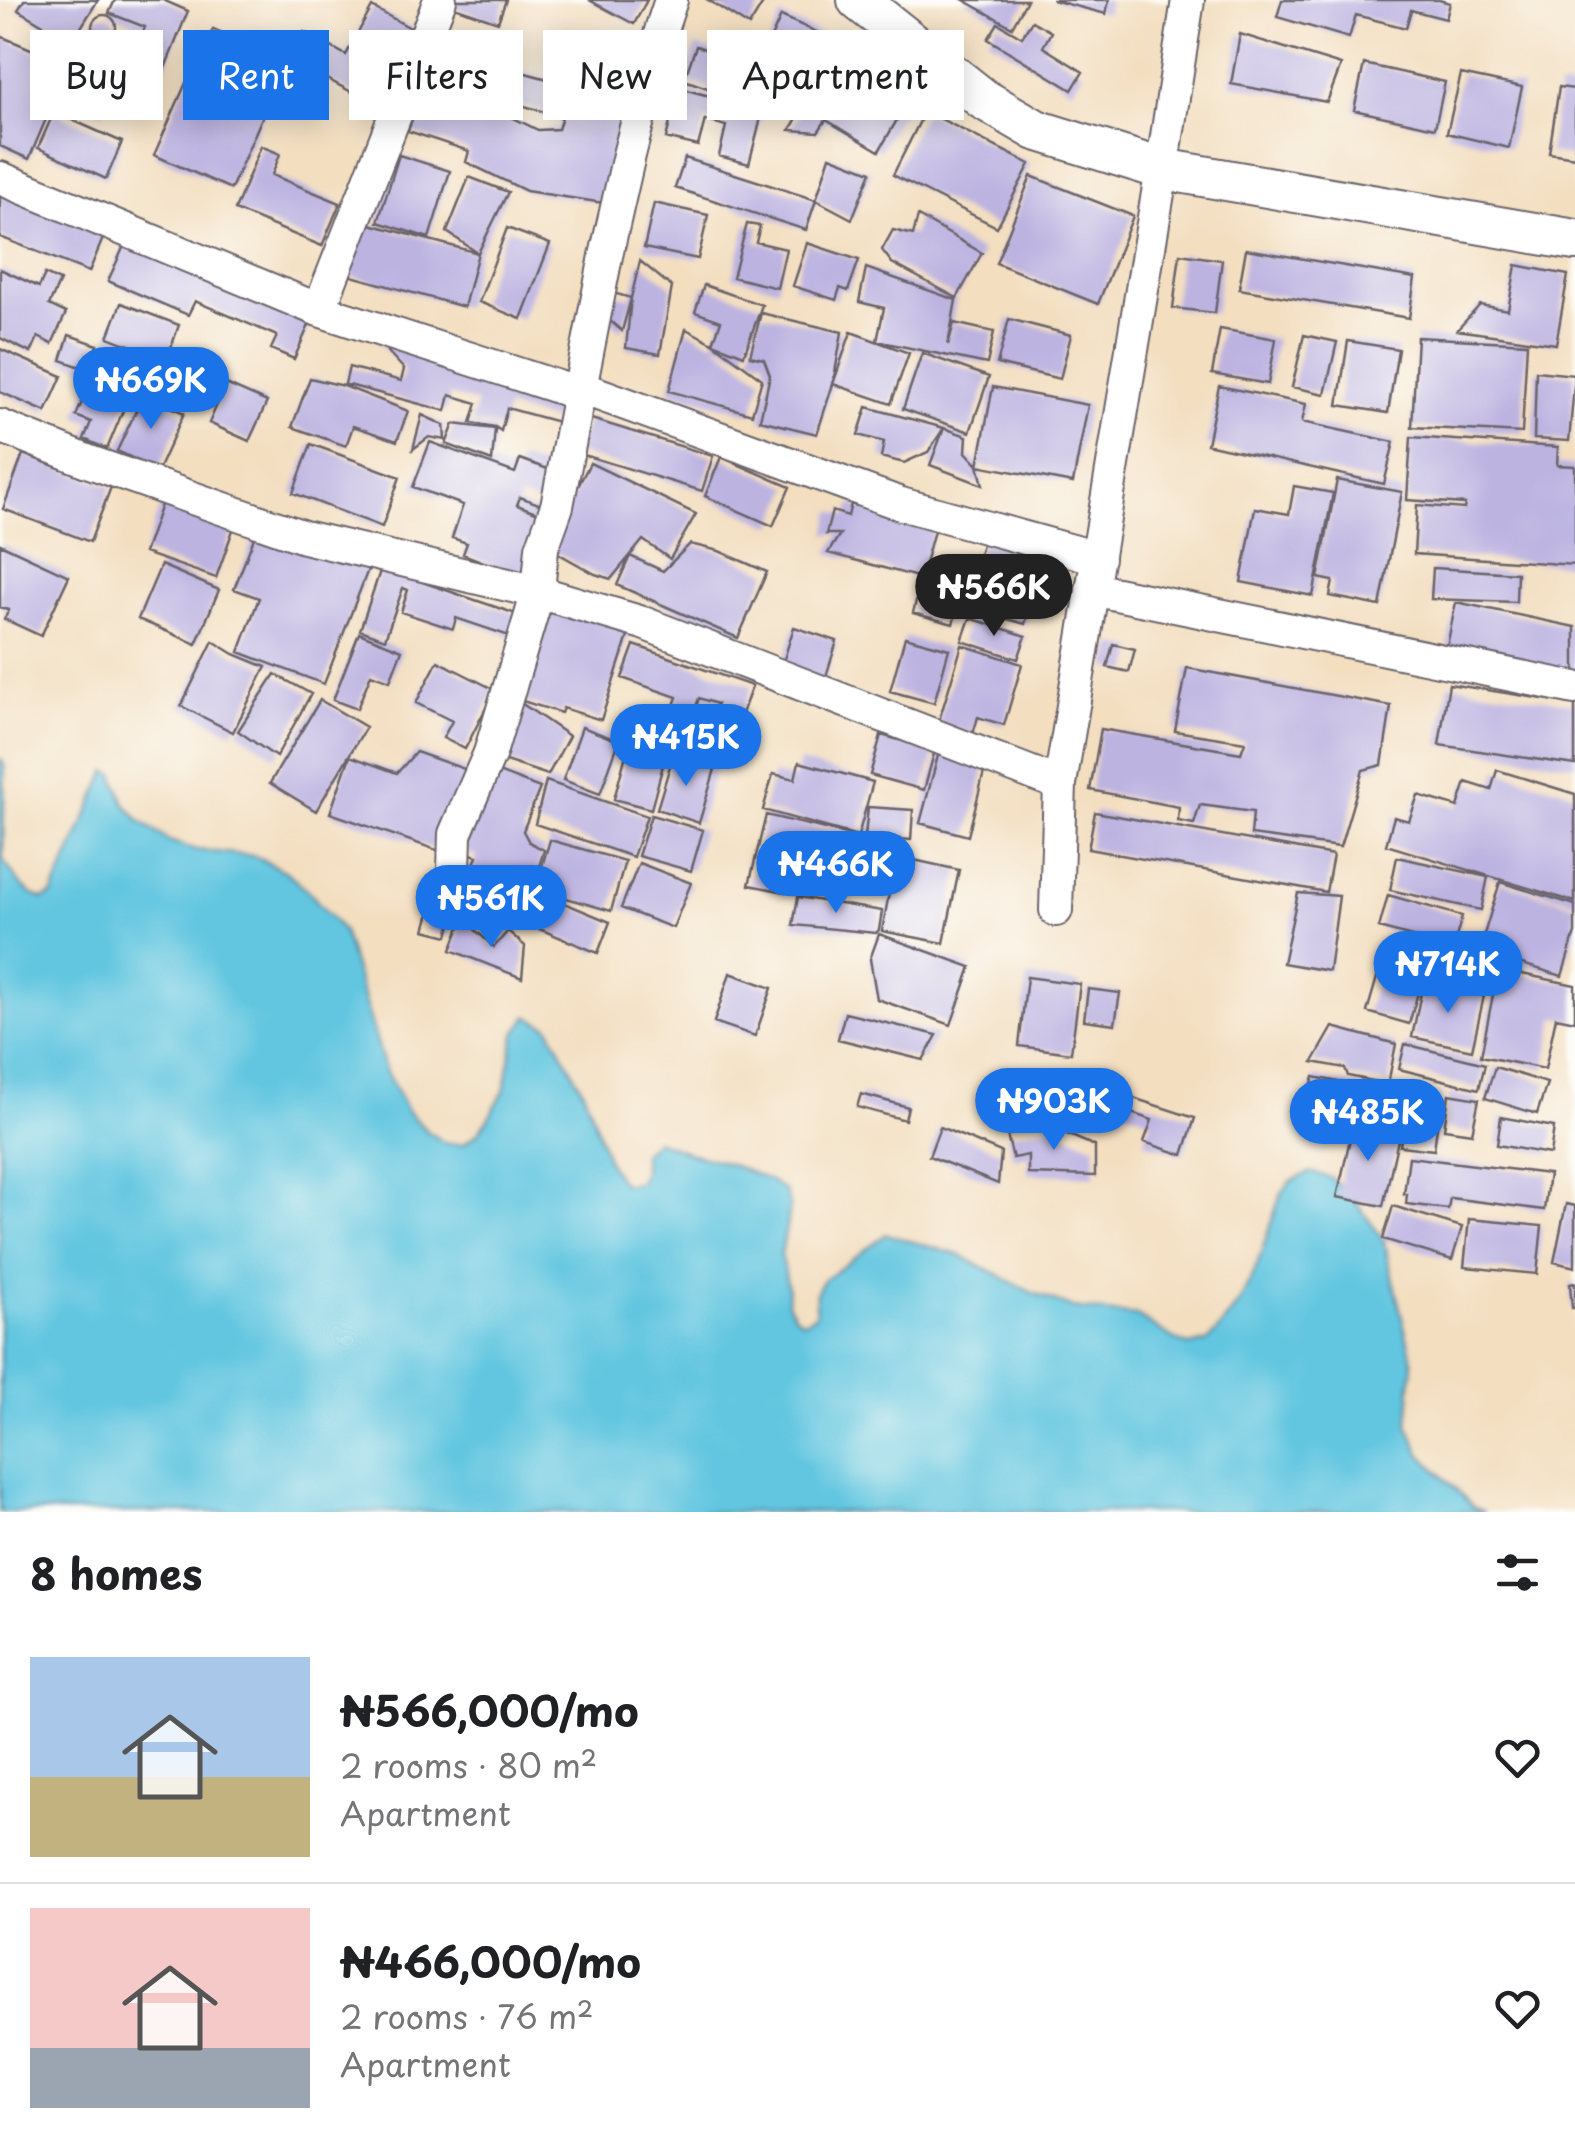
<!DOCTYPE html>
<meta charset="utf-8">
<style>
:root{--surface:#fff;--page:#f6f6f6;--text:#202124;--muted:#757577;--line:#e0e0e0;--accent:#1a73e8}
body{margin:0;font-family:"Playpen Sans",sans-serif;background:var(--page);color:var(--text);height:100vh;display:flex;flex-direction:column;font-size:38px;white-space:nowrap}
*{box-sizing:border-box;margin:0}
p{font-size:32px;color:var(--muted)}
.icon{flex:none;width:55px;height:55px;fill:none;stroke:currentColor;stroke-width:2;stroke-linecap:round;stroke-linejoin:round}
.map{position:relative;height:1512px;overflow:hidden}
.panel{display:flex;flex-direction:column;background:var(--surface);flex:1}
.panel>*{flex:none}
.guide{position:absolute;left:30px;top:30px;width:1000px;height:90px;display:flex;gap:20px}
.price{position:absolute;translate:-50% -85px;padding:0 22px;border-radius:35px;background:var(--accent);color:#fff;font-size:32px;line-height:65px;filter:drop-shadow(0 2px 5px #0008)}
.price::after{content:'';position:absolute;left:50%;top:60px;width:30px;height:22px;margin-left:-15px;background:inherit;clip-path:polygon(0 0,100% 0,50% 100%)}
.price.active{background:#222;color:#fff}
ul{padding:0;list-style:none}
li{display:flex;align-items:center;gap:30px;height:250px;padding:0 30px}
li+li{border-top:2px solid var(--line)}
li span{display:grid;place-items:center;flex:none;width:280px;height:200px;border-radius:0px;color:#555}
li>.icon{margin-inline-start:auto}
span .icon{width:120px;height:120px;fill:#fffc;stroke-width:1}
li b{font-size:42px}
h2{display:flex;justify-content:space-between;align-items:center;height:120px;padding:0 30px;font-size:42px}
.tag{padding:0 35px;border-radius:0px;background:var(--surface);box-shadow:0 5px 25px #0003;font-size:35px;line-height:90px}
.tag.active{background:var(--accent);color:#fff}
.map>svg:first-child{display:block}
.water{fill:#62c6e0;stroke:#42748e;stroke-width:2.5}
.building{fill:#bcb3e1}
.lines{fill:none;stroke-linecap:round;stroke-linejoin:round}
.minor-casing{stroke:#6b646a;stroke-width:36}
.tertiary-casing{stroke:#6b646a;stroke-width:44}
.minor{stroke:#fff;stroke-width:32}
.tertiary{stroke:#fff;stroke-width:40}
</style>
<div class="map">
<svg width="1575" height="1512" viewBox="0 0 1575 1512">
<rect width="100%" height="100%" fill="#fdfcf7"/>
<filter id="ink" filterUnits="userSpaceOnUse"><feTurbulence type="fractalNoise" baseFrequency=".01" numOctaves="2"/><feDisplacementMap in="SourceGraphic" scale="20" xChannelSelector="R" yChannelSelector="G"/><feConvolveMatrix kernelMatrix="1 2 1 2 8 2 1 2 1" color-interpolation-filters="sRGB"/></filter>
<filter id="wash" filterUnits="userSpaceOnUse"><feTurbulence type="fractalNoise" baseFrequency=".0048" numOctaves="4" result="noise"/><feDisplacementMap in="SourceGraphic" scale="40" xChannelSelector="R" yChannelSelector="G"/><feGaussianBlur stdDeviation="2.25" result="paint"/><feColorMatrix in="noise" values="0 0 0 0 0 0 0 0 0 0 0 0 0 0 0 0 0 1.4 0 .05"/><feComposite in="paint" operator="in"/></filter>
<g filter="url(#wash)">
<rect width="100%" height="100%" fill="#f3dec0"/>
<path class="water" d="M0,757l5,10 -2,93 18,25 10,9 12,5 9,-4 55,-124 7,3 11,30 14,16 30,21 28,9 57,6 31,15 24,21 34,39 43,141 22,40 19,19 18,12 18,1 15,-11 11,-16 15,-26 11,-56 13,-19 21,11 36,68 24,69 13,20 16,-1 5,-10v-20l13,-13 33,13 38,10 42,17 16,11 5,16 -9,47 7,34 -1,15 8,13 8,5 12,-5 1,-23 7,-12 63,-47 73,21 74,38 40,15 64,8 36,23 17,7 17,-4 14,-15 19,-26 16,-33 25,-74 10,-13 20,-9 20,6 20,18 32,43 30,123 -5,63 13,29 52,53 11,5h-1484z"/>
<g id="blocks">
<path class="building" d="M24,0h74l-26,42 -54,-32z
M115,0h48l25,11 -31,77 -31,-13 19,-48 -36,-14z
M457,0h49l-8,22 -44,-15z
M589,0h58l-13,24z
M708,0h57l-16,26z
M964,0h63l-15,27z
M1052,0h57l-3,14z
M1282,0h157l11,3 -4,16 -35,-9 -5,18 -50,-13 -7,23 -72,-21z
M372,7l42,23 -40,74 -84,-45 14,-27 42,23z
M92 27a12 12 0 1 1 24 0a12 12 0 1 1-24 0Z
M781,16l51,23 -22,49 -38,-17 -5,-24z
M1032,21l19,11 -8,15 40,25 -11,18 -84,-51 10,-16 24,14z
M213,29l29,12 -5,12 -29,-12z
M1240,34l101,31 -14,37 -96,-18z
M0,36l69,29 -40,94 -29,-13z
M90,38l40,19 -27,56 -40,-19z
M437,41l73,24 -8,23 -73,-23z
M696,46l41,13 -12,35 -41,-14z
M201,49l76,34 -46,106 -77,-34z
M833,56l75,45 -29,50 -53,-31 -8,12 -28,-2z
M1364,64l81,18 -10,46 -81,-18z
M518,71l111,30 -25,102 -78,-12 -60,-29 3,-11 -61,-20 19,-57 61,20 -3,10 53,26 20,-1 4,-12 -58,-17z
M1461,74l61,13 -13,61 -62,-15z
M1559,87l16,2v68l-26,-4z
M679,88l84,22 -14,54 -30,-8 7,-30 -21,-6 -7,26 -32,-8z
M925,111l105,53 -33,63 -104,-52z
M54,112l68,30 -16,37 -68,-31z
M261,146l19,8 -8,21 68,28 -18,43 -87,-36z
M399,155l51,16 -21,67 -51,-16z
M830,156l41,16 -19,47 -36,-19z
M685,158l131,42 -10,30 -131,-42z
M1031,176l102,40 -35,88 -102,-41z
M469,177l39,15 -30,61 -14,54 -120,-33 15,-53 119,32 -31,-21z
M0,188l106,43 -17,41 -89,-35z
M654,203l54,12 -10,44 -54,-11z
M918,216l64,37 -25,45 -65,-35 -10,-13 11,-20 20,5z
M747,224l13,2 -4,16 30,7 -9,39 -44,-11z
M507,228l43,16 -29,75 -42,-17z
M128,237l185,79 -19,43 -23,-10 6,-13 -82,-35 -7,14 -80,-34z
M807,243l52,17 -11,31 -8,-3 -4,12 -43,-14z
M1246,249l169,29 -6,40 -170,-29z
M1180,254l42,6 -7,53 -42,-5z
M640,261l32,26 -12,67 -34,-6 5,-50z
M1516,265l52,10 -12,69 -99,-14 23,-25 28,5z
M866,268l90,32 -8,45 6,-22 40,9 -7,32 -110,-23 7,-33 -25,-6z
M0,269l39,18 6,-13 15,7 -11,24 17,8 -14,31 -14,-7 -7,16 -31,-15z
M704,285l58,20 -18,50 -31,-12 49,36 -10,35 -83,-23 17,-62 27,14 8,-22 -26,-9z
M603,290l28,8 -9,33 -27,-23z
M121,303l58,22 -12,34 48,19 -7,20 -59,-22 8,-20 -49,-19z
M761,313l81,19 -9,52 -16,50 -57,-14 10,-45 -6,-16 -14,-3z
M1009,319l62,16 -11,44 -63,-15z
M1220,329l56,10 -8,45 -56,-10z
M851,332l58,21 -18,51 -58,-20z
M69,335l29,10 -9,25 -28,-10z
M1304,335l33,7 -12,52 -33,-7z
M1417,337l110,6 -5,90 -110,-6z
M375,338l192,52 -9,32 -51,-14 -6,23 -6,-4 -24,-4 6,-20 -27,-8 -4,16 -101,-27 4,-17 52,14 3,-12z
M1348,341l50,8 -10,64 -50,-8z
M105,348l37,17 -35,84 -23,-10 7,-17 -15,-6z
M0,349l62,27 -16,36 -46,-20z
M922,353l67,24 -19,55 -67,-23z
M1536,371l39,4 -6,66 -35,-2z
M310,378l34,8 64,25 -11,30 -44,-15 -7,20 -54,-19z
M226,384l41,18 -18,39 -40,-18z
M1219,386l87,18 -4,18 92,20 -10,42 -177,-40z
M993,387l95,18 -15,78 -95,-18 5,20 -53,-20 14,-37 23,8 -1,16 12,13z
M144,394l40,19 -26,57 -41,-19z
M867,407l77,21 -16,24 -24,11 -23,-6 3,-15 -26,-7z
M422,415l22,10 1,15 -16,-3 -16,12z
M588,418l125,38 -11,35 -125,-38z
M454,424l41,5 -3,32 -46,-17z
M1411,437l147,10 -1,18 18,1v99l-161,-11 3,-49 47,4 1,-5 -58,-4z
M430,442l85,31 5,-14 36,13 -12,34 -24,-9 -3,8 33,12 -23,62 -64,-25 4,-11 -15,-5 11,-33 -50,-18z
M311,444l89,33 -18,50 -89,-34z
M23,454l88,33 -21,55 -87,-33z
M721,457l69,30 -17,39 -68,-30z
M590,463l106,51 -26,45 -27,-19 -32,39 -16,-5 -48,-27z
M1337,480l65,12 -22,114 -50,-10 3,-15 -15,-3z
M1294,486l39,7 -20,103 -72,-14 14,-74 34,6z
M162,502l72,25 -18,51 -72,-25z
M851,504l84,23 -14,51 -93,-25 12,-19h-14l6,-23 16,5z
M259,525l110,42 -45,117 -85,-32 20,-54 -25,-9z
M984,537l61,17 -20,70 -61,-17z
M0,544l69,32 -28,60 -37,-17 5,-9 -9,-3z
M690,544l29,7 48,21 -29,66 -121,-53 13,-29 33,15z
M944,561l25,7 -16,56 -40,-11 8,-33 17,4z
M161,565l58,25 -23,54 -58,-25z
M381,568l141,48 -7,22 -59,-20 -3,11 -52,-17 7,-22 -5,-2 -18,51 -25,-9z
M1433,568l84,5 -1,29 -85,-3z
M544,599l87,28 -30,93 -38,-12 -2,5 -42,-13z
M1456,602l119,25v46l-128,-27z
M970,618l56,18 -8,23 -56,-18z
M794,627l43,14 -14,45 -43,-14z
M359,633l43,17 -12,31 -19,-7 -14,35 -24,-9z
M905,637l44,12 -15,54 -44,-12z
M213,641l21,13 32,13 -33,65 -52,-26z
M1113,644l22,5 -6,23 -22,-5z
M634,645l118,41 -21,58 -25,-8 11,-32 -18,-6 -12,34 -20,-6 10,-29 -55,-19z
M962,645l60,19 -18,61 -26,-8 -5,17 -35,-10z
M438,661l57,29 -30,59 -22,-11 9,-17 -36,-18z
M1187,668l204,38 -9,59 -19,5 -23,77 -89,-12 2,-23 -53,-7 -6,19 -16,-3 1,-14 -89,-17 11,-61 140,24 4,-11 -70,-11z
M275,674l36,20 -35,63 -38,-26z
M1449,684l126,20v61l-136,-20z
M320,700l46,27 -50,84 -46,-28z
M521,703l48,33 -21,39 -49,-16z
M582,727l37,14 -19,53 -37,-14z
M881,735l54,15 -11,40 -54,-15z
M631,736l37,11 -17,62 -37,-10z
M416,752l57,20 -28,81 -115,-40 20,-57 47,17z
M939,752l47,12 -18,72 -48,-13z
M673,756l42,13 -16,54 -42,-14z
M799,762l74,20 -15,54 -95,-26 10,-36 22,5z
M493,770l47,18 -17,43 6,11 15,8 -15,49 -60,-22 8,-21 -15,-5z
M1497,770l78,24v108l-189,-57 8,-28 15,4 9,-26 40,12 8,-25 25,8z
M546,781l101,35 -14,41 -98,-33z
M868,807l45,3 -2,30 -46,-4z
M1095,812l238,43 -7,37 -238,-43z
M651,815l52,15 -12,41 -53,-15z
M766,815l118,28 -12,51 -66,-16 -5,17 -52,-10z
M550,840l75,21 -14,50 -76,-22z
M896,856l63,14 -15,73 -62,-12z
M1397,857l91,20 -7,33 -91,-20z
M639,863l52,20 -18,45 -52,-20z
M1500,882l75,23v28l-13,43 -83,-25z
M485,890l20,7 -8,20 -19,-7z
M1298,893l41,3 -10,75 -46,-8z
M1388,895l74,21 -9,32 -74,-20z
M550,897l60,25 -12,31 -61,-25z
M798,897l84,14 -3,19 -3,3 -83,-8z
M434,899l22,6 -8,31 -23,-6z
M463,919l31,28 14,-16 17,15 -3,32 -71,-28z
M879,934l92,33 -20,58 -74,-26 -7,-40z
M1385,950l42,11 -18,63 -42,-12z
M1498,969l77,16v36l-19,-4 -11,52 -64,-13z
M730,973l42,15 -17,48 -41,-14z
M1027,977l53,7 -9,69 -52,-7z
M1423,983l61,13 -12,54 -60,-13z
M1088,989l32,4 -5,31 -31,-4z
M845,1013l92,22 -14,25 -85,-21z
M1333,1027l63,17 -8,40 -40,-8 -3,-8 -32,-6z
M1405,1044l80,20 -6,25 -80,-20z
M1495,1067l52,16 -10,31 -52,-16z
M1025,1070l69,21 -7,24 -70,-21z
M1314,1077l88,18 -5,28 -92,-17z
M1408,1092l33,4 -7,54 -34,-4z
M861,1094l47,13 -3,13 -48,-13z
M1449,1094l30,5 -7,34 -28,-4z
M1127,1096l68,22 -12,37 -39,-13 8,-22 -30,-10z
M1501,1117l53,10 -4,27 -53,-9z
M1354,1121l46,10 -17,75 -46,-9z
M1048,1126l47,20v30l-67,-2v-19l-15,3 -6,-23z
M940,1127l61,25 -3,32 -69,-28z
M1409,1157l140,17 -5,36 -94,-12 -2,11 -42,-5 1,-10h-3z
M1566,1204l9,2v61l-21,-5z
M1393,1206l69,21 -10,33 -69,-21z
M1469,1219l73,7 -5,48 -73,-7z
M1575,1283v25h-3l-2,-24z"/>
</g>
</g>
<g filter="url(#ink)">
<use href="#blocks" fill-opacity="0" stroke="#6b646a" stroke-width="2.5"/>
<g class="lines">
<g class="minor-casing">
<path id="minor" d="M0,178l319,132 248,80 12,-3 322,117 197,54
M319,310l121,-310
M0,426l87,35 217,76 234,55 105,31 417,161
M1092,589l483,99
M454,870l1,-36 35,-81 48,-161 4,-44 15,-42 49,-250 23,-101 33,-128 9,-27
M1056,910l4,-126 102,-615 26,-169"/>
</g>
<g class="tertiary-casing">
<path id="tertiary" d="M858,0l125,99 53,31 126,39 413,71"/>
</g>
<use href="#minor" class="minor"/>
<use href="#tertiary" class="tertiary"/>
</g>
</g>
</svg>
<b class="price" style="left:151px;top:432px">₦669K</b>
<b class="price active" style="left:994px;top:639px">₦566K</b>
<b class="price" style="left:686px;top:789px">₦415K</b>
<b class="price" style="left:836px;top:916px">₦466K</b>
<b class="price" style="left:491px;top:950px">₦561K</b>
<b class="price" style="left:1448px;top:1016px">₦714K</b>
<b class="price" style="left:1054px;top:1153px">₦903K</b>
<b class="price" style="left:1368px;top:1164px">₦485K</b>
<div class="guide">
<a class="tag">Buy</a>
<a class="tag active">Rent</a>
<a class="tag">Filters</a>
<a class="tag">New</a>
<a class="tag">Apartment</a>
</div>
</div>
<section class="panel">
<h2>8 homes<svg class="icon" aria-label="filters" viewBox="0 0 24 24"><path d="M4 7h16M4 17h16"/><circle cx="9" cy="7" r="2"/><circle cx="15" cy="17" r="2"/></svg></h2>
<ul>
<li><span style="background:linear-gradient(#a9c7e8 60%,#c2b280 0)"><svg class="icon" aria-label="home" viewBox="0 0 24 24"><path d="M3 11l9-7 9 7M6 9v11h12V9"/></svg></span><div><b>₦566,000/mo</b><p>2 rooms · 80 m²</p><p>Apartment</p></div><svg class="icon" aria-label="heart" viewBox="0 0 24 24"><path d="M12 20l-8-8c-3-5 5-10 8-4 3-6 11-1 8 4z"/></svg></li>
<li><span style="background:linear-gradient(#f6c9c9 70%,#9aa5b1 0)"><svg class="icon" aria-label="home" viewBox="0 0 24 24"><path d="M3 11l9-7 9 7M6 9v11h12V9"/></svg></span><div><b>₦466,000/mo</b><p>2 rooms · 76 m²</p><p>Apartment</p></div><svg class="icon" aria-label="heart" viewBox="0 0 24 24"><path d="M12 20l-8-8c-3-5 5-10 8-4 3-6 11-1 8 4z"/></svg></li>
</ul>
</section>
